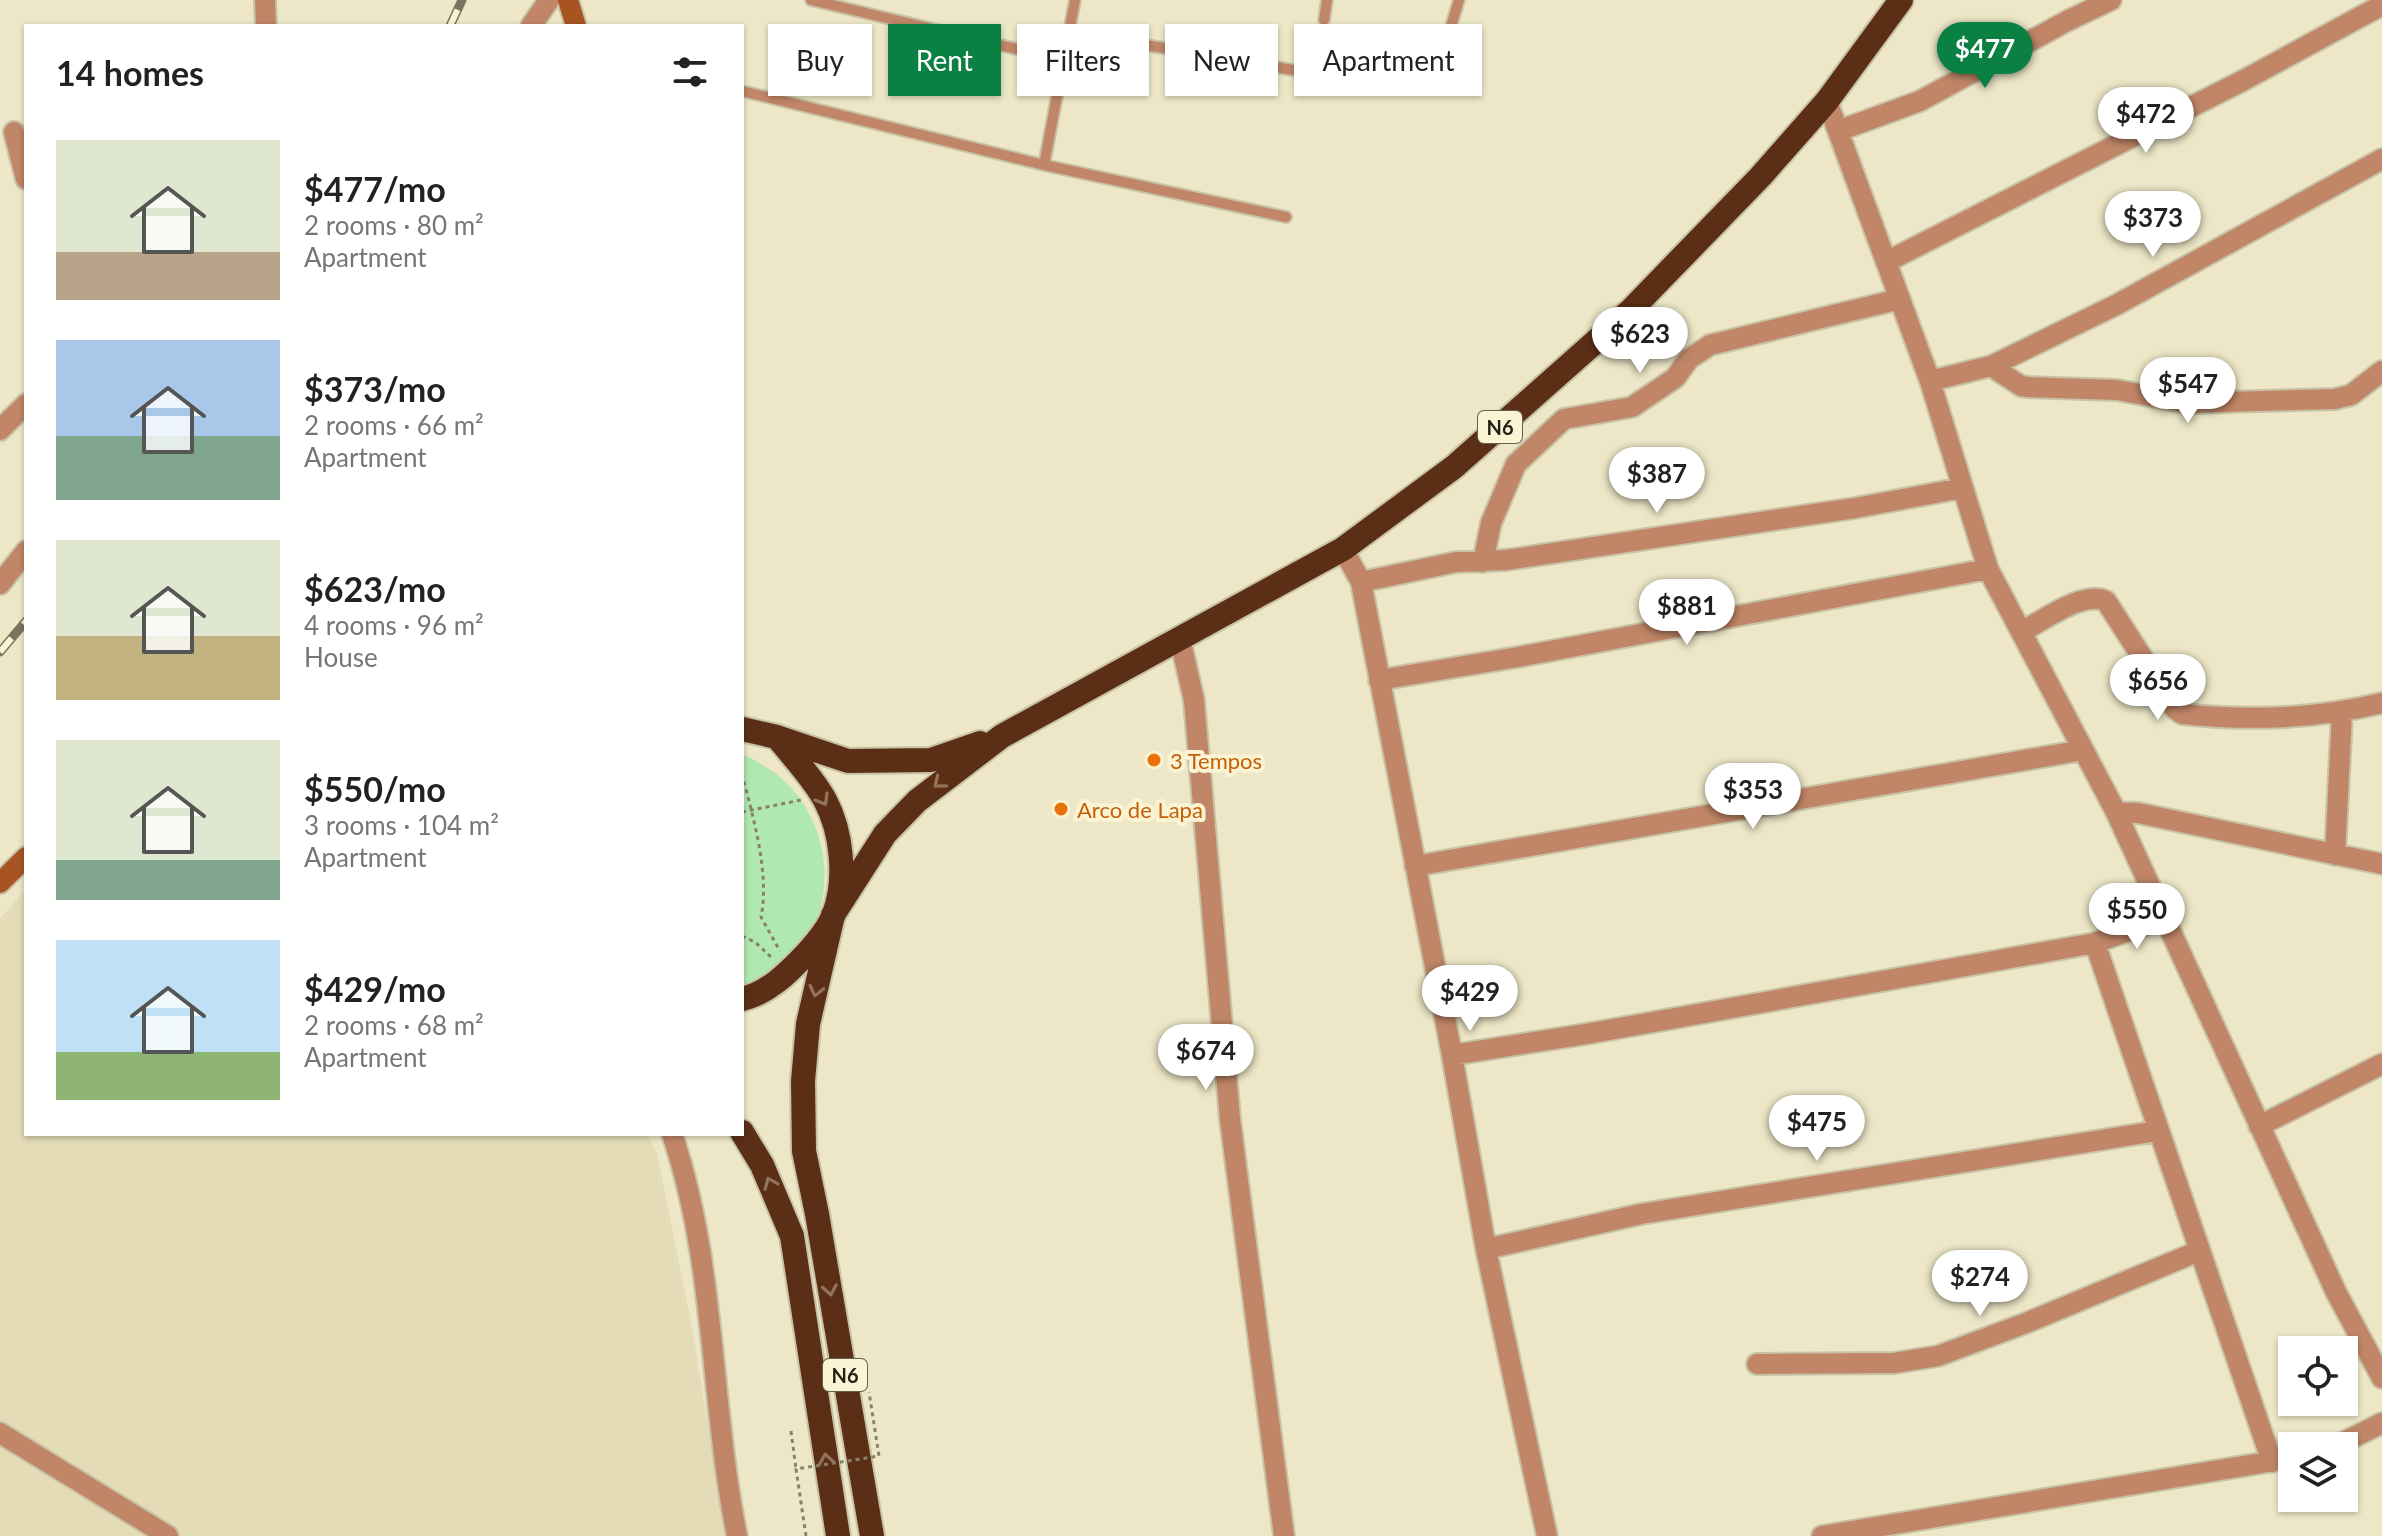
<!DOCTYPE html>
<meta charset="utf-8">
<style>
:root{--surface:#fff;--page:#f6f6f6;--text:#222;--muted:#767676;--accent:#0b8043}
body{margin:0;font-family:Lato,sans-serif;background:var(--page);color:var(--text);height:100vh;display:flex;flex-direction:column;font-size:30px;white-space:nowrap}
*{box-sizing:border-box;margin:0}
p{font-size:26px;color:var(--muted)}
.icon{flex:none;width:44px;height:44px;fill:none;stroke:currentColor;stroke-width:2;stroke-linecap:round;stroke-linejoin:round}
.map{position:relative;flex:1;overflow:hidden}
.sheet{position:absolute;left:24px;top:24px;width:720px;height:1112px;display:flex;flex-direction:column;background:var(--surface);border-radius:0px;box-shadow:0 2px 6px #0004}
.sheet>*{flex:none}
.guide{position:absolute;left:768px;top:24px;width:760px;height:72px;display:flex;gap:16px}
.controls{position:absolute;left:2278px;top:1336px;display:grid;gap:16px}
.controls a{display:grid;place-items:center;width:80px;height:80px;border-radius:0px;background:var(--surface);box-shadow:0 2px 6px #0004;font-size:40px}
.price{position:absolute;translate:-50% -68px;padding:0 18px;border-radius:28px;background:#fff;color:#222;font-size:26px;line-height:52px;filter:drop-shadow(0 2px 4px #0008)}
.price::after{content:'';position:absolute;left:50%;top:48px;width:24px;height:18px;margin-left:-12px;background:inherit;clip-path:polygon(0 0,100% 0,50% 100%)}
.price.current{background:var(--accent);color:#fff}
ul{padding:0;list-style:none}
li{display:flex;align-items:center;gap:24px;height:200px;padding:0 32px}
li span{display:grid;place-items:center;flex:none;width:224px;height:160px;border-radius:0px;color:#555}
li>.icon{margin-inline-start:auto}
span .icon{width:96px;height:96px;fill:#fffc;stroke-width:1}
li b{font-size:34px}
h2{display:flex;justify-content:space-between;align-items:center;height:96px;padding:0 32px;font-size:34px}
.chip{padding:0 28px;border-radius:0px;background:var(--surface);box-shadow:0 2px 6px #0004;font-size:28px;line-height:72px}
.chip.current{background:var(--accent);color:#fff}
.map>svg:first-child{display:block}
.built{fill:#e4dcb6}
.green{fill:#afe9af}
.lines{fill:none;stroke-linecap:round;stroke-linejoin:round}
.lane-casing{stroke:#c8c3a7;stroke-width:14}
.street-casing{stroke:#c8c3a7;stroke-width:24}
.secondary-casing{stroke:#c8c3a7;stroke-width:24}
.highway-casing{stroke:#c8c3a7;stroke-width:28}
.path{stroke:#86826c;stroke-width:3;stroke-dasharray:4 4;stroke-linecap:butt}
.lane{stroke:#c08667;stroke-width:10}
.street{stroke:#c08667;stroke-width:20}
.secondary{stroke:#a75421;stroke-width:20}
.highway{stroke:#5b2f16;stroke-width:24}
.rail-casing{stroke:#797561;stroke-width:9}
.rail{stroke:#fbf4d4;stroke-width:6;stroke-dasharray:18;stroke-linecap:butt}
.path-bridge{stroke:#86826c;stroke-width:3;stroke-dasharray:4 4;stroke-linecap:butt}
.oneway{stroke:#937458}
.food-dot{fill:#e8710a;stroke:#fbf4d4;stroke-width:3}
.labels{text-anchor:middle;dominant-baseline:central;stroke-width:8;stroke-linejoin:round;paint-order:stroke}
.shield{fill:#fbf4d4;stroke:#63604e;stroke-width:2}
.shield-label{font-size:20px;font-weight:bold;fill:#222014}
.food-label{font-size:22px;fill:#c56008;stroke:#fbf4d4;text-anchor:start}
</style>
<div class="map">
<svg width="2382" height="1536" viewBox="0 0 2382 1536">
<rect width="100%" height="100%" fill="#ede7c7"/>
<path class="built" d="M26,889v245h621l10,19 35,174 33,209h-725v-617z"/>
<path class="green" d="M742,755c10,2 18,9 27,14 52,34 71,108 42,163 -15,29 -42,43 -69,59z"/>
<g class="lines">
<g class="lane-casing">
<path id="lane" d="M811,0l252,60
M1324,20l3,-20
M1068,32l231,39 123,12 13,-4 24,-79
M742,91l302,74 242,52
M1044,165l31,-165"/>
</g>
<g class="street-casing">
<path id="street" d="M265,0l1,26
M531,26l18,-26
M1827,101l103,280 58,188 128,243 220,480 46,86
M1838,131l82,-30 147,-80 44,-21
M14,132l12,47
M1886,262l358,-182 138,-75
M1991,366l30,20 7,1 89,3 71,13 147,-4 16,-4 31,-24
M1930,381l61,-15 125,-61 266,-146
M0,430l26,-26
M1343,549l18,33 91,473 34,194 61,287
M1483,562l8,-39 25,-59 48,-45 68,-12 43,-29 14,-19 21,-14 190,-46
M1361,582l95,-20 50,-2 349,-52 107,-20
M0,584l26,-33
M2021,632c22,-11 62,-42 85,-31l70,109 6,4c67,7 135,5 200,-11
M1180,639l14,61 36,419 54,417
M1379,680l139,-23 470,-88
M2116,812l22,1 244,51
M2335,855l7,-142
M1415,866l668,-116
M2095,943l69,-25
M1452,1055l134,-21 509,-91 177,519
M2259,1126l123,-62
M672,1134c44,129 38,269 65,402
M1486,1249l155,-35 516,-83
M1757,1364l137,-1 44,-7 88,-33 173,-72
M0,1433l168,103
M2336,1446l46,-23
M1822,1536l470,-78"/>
</g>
<g class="secondary-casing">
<path id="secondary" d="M568,0l8,26
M0,883l26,-26"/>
</g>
<g class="highway-casing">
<path id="highway" d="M742,729l35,8 71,24 83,-1 49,-17
M742,999c26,-6 46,-26 64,-45 10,-11 23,-27 28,-40 13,-35 8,-82 -9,-114 -12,-22 -32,-43 -48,-63
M742,1132l20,33 30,71 46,300
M872,1536l-55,-322 -13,-63 -1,-70 5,-57 25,-109 52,-81 32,-33 85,-65 341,-187 111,-82 176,-156 131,-135 66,-75 74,-101"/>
</g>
<path class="path" d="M742,774c11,43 28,100 19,143l19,34
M742,812l59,-12
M742,936l13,6 16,15
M791,1431l5,38"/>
<use href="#lane" class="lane"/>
<use href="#street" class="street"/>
<use href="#secondary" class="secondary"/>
<use href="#highway" class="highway"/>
<g class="rail-casing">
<path id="rail" d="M450,26l12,-26
M0,652l26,-31"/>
</g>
<use href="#rail" class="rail"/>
<path class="path-bridge" d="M806,1536l-10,-67 83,-13 -10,-64"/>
</g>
<defs><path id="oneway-chevron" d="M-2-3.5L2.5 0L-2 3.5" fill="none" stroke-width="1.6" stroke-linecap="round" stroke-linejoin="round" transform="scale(2)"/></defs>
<g class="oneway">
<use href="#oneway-chevron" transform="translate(939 783) rotate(141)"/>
<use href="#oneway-chevron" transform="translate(823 800) rotate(60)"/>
<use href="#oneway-chevron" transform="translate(816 991) rotate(103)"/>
<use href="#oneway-chevron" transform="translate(770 1183) rotate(-113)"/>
<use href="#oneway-chevron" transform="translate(830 1290) rotate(80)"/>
<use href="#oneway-chevron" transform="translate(826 1459) rotate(-99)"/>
</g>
<g class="food-dot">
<circle cx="1154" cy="760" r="8"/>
<circle cx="1061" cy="809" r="8"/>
</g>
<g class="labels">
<g class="shield">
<rect x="1478" y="411" width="44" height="32" rx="6"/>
<rect x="823" y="1359" width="44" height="32" rx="6"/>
</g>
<g class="shield-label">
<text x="1500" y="427">N6</text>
<text x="845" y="1375">N6</text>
</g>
<g class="food-label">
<text x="1170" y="760">3 Tempos</text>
<text x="1077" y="809">Arco de Lapa</text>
</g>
</g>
</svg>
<div class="controls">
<a><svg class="icon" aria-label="locate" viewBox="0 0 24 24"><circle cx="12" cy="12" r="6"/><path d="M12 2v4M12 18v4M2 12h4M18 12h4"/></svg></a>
<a><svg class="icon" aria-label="layers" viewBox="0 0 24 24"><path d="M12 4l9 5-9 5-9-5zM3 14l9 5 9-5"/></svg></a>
</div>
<b class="price current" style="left:1985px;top:90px">$477</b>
<b class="price" style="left:2146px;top:155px">$472</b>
<b class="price" style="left:2153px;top:259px">$373</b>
<b class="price" style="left:1640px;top:375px">$623</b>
<b class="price" style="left:2188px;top:425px">$547</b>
<b class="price" style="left:1657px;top:515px">$387</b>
<b class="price" style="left:1687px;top:647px">$881</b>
<b class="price" style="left:2158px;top:722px">$656</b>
<b class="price" style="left:1753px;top:831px">$353</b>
<b class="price" style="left:2137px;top:951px">$550</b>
<b class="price" style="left:1470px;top:1033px">$429</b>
<b class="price" style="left:1206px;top:1092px">$674</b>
<b class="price" style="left:1817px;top:1163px">$475</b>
<b class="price" style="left:1980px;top:1318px">$274</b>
<div class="guide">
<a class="chip">Buy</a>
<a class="chip current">Rent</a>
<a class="chip">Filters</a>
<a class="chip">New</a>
<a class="chip">Apartment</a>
</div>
<section class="sheet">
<h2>14 homes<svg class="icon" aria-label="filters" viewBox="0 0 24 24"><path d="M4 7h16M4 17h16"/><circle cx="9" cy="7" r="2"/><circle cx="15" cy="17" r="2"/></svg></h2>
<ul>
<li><span style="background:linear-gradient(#dfe7d0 70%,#b9a48a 0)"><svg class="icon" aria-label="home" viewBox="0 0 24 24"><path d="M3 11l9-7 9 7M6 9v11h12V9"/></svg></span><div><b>$477/mo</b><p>2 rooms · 80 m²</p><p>Apartment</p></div></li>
<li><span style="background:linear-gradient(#a9c7e8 60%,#7fa58c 0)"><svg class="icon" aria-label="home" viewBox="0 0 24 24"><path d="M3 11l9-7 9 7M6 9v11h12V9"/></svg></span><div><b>$373/mo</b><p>2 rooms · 66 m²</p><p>Apartment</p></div></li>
<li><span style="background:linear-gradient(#dfe7d0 60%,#c2b280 0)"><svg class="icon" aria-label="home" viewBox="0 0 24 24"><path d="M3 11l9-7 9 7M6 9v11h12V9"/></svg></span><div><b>$623/mo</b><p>4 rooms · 96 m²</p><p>House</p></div></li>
<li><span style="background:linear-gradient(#dfe7d0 75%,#7fa58c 0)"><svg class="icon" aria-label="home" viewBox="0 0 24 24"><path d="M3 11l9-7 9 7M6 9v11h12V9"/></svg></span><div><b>$550/mo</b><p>3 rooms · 104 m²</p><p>Apartment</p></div></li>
<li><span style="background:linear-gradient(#bfe0f5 70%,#8fb573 0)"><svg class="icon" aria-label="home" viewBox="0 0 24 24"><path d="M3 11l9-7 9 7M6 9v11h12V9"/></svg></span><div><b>$429/mo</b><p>2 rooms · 68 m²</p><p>Apartment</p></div></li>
</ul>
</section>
</div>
